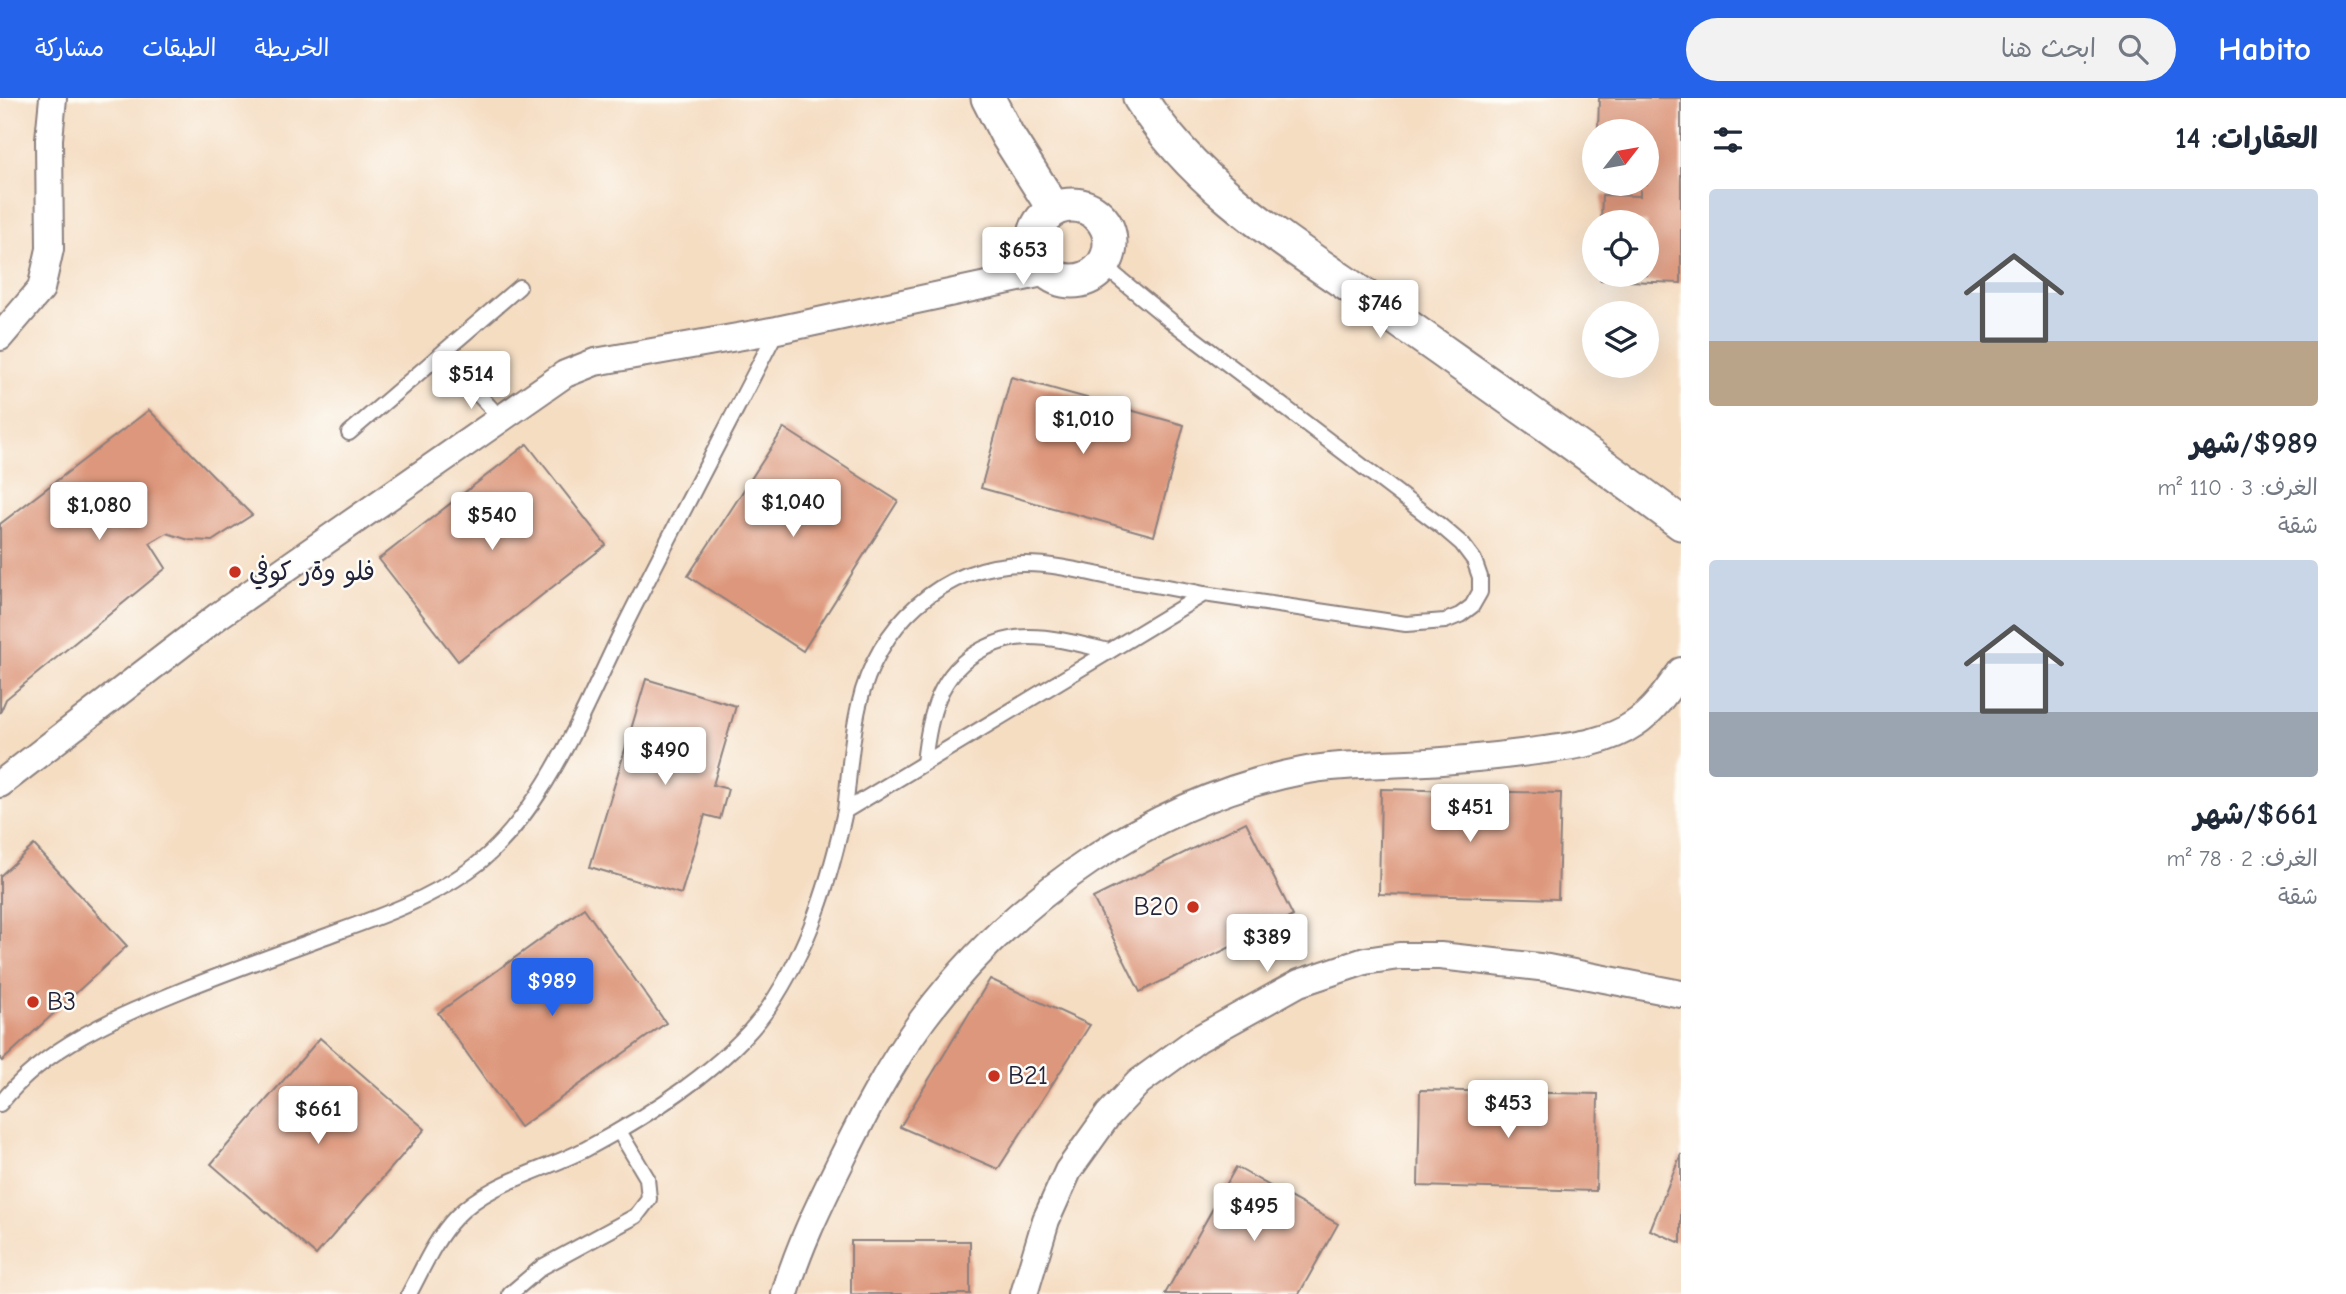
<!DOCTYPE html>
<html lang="ar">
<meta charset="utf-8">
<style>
:root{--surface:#fff;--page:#f2f2f3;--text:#1f2937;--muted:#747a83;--accent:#2563eb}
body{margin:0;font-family:"Comic Neue","Playpen Sans Arabic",sans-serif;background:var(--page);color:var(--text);direction:rtl;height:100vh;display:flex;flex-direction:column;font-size:26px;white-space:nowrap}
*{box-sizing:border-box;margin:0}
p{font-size:23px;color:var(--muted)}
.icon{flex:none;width:38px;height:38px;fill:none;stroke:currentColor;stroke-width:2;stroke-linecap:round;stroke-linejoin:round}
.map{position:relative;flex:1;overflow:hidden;direction:ltr}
.side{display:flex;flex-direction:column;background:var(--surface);width:665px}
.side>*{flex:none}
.needle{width:46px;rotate:59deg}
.controls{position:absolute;left:1582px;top:21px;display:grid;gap:14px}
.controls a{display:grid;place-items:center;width:77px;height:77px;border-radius:50%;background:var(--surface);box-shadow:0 7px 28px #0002;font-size:35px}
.price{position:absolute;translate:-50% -60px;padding:0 16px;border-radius:7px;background:#fff;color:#222;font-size:23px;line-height:46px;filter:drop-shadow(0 2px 4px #0008)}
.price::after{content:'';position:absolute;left:50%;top:42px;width:21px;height:16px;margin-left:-10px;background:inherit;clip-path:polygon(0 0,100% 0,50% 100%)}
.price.current{background:var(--accent);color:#fff}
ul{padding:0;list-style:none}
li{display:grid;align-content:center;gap:14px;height:371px;padding:0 28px}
li span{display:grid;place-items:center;height:217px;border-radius:7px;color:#555}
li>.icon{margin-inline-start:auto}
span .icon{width:126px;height:126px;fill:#fffc;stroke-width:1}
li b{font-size:30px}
h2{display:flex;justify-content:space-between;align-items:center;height:84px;padding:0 28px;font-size:30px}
header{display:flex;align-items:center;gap:42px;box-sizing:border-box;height:98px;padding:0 35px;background:var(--accent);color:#fff}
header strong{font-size:33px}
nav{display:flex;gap:38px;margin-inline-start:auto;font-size:24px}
.search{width:490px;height:63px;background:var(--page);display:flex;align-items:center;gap:18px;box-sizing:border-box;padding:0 24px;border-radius:38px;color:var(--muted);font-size:26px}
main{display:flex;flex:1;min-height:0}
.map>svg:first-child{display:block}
.building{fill:#dd977c}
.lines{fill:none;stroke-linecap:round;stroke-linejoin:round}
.service-casing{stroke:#8c807e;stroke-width:18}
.minor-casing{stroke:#8c807e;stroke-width:30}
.tertiary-casing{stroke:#8c807e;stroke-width:37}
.service{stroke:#fff;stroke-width:14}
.minor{stroke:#fff;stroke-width:26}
.tertiary{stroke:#fff;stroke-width:33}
.poi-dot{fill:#c8321e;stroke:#fdfcf7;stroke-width:2.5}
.labels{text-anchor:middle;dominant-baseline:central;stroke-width:5;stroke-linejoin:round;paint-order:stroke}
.poi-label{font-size:26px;fill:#22223b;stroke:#fdfcf7;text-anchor:start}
</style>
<header>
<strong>Habito</strong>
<div class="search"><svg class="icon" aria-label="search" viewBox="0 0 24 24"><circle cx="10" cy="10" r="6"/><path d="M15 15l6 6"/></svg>ابحث هنا</div>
<nav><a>الخريطة</a><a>الطبقات</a><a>مشاركة</a></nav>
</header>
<main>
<section class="side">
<h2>العقارات: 14<svg class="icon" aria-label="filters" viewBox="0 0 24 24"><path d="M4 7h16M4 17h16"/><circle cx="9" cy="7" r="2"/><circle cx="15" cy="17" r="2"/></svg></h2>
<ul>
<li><span style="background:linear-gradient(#c9d6e8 70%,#b9a48a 0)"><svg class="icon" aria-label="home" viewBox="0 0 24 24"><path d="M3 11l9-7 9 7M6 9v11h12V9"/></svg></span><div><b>$989/شهر</b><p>الغرف: 3 · 110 m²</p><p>شقة</p></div></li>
<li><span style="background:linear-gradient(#c9d6e8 70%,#9aa5b1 0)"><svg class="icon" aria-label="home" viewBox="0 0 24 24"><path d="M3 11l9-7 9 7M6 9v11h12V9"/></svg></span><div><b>$661/شهر</b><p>الغرف: 2 · 78 m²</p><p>شقة</p></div></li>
</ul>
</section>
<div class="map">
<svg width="1681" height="1196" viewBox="0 0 1681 1196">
<rect width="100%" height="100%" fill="#fdfcf7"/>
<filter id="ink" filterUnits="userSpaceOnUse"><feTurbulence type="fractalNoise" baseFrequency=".0143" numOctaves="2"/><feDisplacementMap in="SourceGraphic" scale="14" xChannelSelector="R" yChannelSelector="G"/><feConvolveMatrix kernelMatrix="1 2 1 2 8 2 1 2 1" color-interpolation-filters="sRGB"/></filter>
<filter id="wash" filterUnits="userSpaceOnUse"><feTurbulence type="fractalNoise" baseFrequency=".00686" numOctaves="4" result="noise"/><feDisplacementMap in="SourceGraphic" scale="28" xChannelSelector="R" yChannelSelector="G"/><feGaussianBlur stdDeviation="1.57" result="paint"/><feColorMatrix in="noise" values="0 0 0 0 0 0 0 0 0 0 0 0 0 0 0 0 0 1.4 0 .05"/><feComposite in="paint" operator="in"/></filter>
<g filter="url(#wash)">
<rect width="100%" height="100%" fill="#f5ddc2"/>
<g id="blocks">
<path class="building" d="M1599,0h82v185l-81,-3v-5h47v-53h-46l1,-27 38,1v-12h7v-53h-49z
M1011,279l173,48 -30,111 -173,-48z
M149,312l103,105 -40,26 -23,-1 -22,-7 -17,10 16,25 -160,131 -6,14v-189z
M784,330l114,73 -95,150 -115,-75z
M527,346l79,101 -148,116 -79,-102z
M646,581l90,27 -23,79 15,4 -8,30 -15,-4 -24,79 -91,-27z
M1381,691l180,4 -3,106 -179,-5z
M1246,724l47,94 -153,76 -47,-94z
M34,747l93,101 -125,115 -2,-2v-183z
M584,810l82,115 -146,104 -82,-114z
M990,881l100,46 -92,144 -98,-42z
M320,940l105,91 -109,126 -105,-91z
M1420,992l178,4 -2,97 -178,-5z
M1681,1056v89l-31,-13z
M1236,1069l102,57 -39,70h-134z
M851,1143h119v53h-119z"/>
</g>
</g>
<g filter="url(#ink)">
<use href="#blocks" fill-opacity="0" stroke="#8c807e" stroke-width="2"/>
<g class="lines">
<g class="service-casing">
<path id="service" d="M441,256l60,65
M349,335l170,-146
M924,665c5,-46 14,-91 59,-114 14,-7 30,-12 46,-12 27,0 54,8 80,14
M845,713c4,-35 6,-72 14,-106 18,-79 82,-141 166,-141 30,0 60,8 89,14 30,5 60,10 90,16
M0,1006c47,-59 116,-87 185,-115 50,-20 101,-38 152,-57 45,-16 91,-33 131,-61 72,-50 115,-160 152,-236 51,-103 105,-203 157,-305
M409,1196c14,-26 26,-55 47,-77 33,-35 88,-46 130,-68 62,-33 143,-84 183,-142 40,-59 61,-127 76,-196l359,-217 202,30 39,-3 15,-6 12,-9 8,-14v-15l-6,-17 -12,-16 -21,-18 -270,-205 -67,-55
M510,1196l32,-27 94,-51 13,-17 -2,-21 -28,-47"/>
</g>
<g class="minor-casing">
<path id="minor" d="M0,239l41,-48 9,-40 -1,-110 4,-41
M0,686l218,-168 347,-242 30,-12 182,-32 270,-58
M785,1196c13,-46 34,-88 55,-131 24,-49 50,-99 83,-144 90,-120 229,-219 379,-248 35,-7 71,-6 106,-8 45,-2 91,-7 136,-13 31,-4 64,-8 90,-26 20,-13 33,-33 47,-53
M1024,1196l22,-74 22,-49 40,-56 31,-33 59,-43 101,-56 66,-22 34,-5h41l108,12 133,26"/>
</g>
<g class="tertiary-casing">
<path id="tertiary" d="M988,0l19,37 47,74
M1140,0c58,93 155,149 243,211 100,71 200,140 298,214
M1034 145a38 38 0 1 1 76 0a38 38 0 1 1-76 0Z"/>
</g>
<use href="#service" class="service"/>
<use href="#minor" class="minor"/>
<use href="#tertiary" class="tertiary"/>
</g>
</g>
<g class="poi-dot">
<circle cx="235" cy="474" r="7"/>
<circle cx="1193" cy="809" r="7"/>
<circle cx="33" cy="904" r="7"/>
<circle cx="994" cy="978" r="7"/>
</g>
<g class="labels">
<g class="poi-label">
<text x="249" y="474">فلو وةر كوفي</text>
<text x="1179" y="809" text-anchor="end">B20</text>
<text x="47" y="904">B3</text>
<text x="1008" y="978">B21</text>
</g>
</g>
</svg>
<div class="controls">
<a><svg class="needle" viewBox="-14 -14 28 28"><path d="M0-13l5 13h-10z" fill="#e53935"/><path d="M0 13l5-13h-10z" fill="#747a83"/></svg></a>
<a><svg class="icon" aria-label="locate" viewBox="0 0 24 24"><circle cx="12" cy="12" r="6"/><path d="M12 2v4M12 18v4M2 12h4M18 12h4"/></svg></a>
<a><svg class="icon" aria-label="layers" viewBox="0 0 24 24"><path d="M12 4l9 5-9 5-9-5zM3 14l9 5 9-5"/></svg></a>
</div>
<b class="price" style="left:1023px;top:189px">$653</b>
<b class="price" style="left:1380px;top:242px">$746</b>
<b class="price" style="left:471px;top:313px">$514</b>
<b class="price" style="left:1083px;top:358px">$1,010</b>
<b class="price" style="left:793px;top:441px">$1,040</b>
<b class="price" style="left:99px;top:444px">$1,080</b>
<b class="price" style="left:492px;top:454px">$540</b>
<b class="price" style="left:665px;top:689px">$490</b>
<b class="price" style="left:1470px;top:746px">$451</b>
<b class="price" style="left:1267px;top:876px">$389</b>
<b class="price current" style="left:552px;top:920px">$989</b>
<b class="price" style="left:1508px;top:1042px">$453</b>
<b class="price" style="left:318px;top:1048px">$661</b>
<b class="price" style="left:1254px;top:1145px">$495</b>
</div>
</main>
